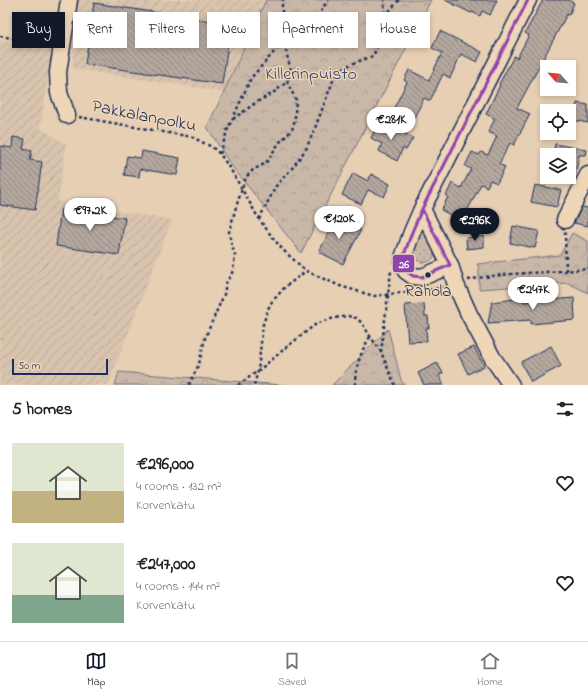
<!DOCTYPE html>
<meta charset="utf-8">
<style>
:root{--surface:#fff;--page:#f2f2f2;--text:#202124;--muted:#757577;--line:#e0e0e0;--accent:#111827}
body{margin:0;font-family:"Indie Flower",sans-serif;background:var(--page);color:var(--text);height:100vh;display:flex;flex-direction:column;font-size:15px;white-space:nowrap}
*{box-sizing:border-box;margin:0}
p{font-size:13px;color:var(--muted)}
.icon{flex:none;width:22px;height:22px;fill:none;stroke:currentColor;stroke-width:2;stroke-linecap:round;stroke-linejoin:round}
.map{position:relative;height:385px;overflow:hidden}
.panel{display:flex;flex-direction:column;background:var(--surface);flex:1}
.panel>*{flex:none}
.banner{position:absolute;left:12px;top:12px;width:564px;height:36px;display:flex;gap:8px}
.needle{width:26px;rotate:297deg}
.fabs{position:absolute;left:540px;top:60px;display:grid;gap:8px}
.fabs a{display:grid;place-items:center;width:36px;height:36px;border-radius:0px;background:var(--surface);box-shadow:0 2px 6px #0003;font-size:20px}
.scale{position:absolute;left:12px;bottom:10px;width:96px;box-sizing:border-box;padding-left:4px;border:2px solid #1b2f5e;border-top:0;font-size:11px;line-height:14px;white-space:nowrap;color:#1b2f5e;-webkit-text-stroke:3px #efd6b7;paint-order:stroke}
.price{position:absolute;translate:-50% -34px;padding:0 9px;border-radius:14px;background:#fff;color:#222;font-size:13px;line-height:26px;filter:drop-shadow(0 1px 2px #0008)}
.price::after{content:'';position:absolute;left:50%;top:24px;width:12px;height:9px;margin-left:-6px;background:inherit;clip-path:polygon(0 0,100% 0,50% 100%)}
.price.active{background:var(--accent);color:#fff}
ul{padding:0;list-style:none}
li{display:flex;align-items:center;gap:12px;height:100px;padding:0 12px}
li span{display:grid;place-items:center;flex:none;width:112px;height:80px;border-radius:0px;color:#555}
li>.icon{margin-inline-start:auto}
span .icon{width:48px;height:48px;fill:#fffc;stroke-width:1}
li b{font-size:17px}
h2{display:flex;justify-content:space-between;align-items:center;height:48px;padding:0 12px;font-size:17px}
.pill{padding:0 14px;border-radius:0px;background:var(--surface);box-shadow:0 2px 6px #0003;font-size:14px;line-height:36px}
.pill.active{background:var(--accent);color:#fff}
.dock{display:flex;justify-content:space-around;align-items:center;height:56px;border-top:1px solid var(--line);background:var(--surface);font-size:11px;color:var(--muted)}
.dock a{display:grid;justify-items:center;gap:2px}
.dock .active{color:var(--accent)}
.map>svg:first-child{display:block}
.industrial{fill:url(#industrial-furrows)}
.forest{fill:url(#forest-crowns);stroke:#727482}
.garden{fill:url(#garden-dots);stroke:#727482}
.building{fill:url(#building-back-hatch);stroke:#1b2f5e}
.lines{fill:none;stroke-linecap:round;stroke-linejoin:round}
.minor-casing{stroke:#1b2f5e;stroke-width:19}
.path{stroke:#1b2f5e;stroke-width:2.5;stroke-dasharray:3 3;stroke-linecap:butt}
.minor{stroke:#efd6b7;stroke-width:16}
.bus-1-casing{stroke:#efd6b7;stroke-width:6}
.bus-1{stroke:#8e44ad;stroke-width:3}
.bus-dot{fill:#1b2f5e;stroke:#efd6b7;stroke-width:1.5}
.labels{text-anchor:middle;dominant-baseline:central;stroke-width:3;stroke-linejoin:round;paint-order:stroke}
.bus-label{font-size:17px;fill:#1b2f5e;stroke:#efd6b7}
.park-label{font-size:18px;fill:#354469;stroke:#efd6b7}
.street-label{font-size:18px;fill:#1b2f5e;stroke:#efd6b7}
.line-badge{stroke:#efd6b7;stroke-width:1.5}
.badge-label{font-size:11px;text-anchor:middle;font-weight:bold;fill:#fff}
</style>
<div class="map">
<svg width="588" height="385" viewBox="0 0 588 385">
<defs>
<pattern id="industrial-furrows" width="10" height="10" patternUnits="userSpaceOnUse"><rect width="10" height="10" fill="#d8c3ad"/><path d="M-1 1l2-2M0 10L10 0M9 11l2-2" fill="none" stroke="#b9a897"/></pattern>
<pattern id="forest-crowns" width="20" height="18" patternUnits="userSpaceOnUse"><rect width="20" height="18" fill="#c9b8a7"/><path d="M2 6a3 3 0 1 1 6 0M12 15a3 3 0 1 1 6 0" fill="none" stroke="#ac9e92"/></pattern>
<pattern id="garden-dots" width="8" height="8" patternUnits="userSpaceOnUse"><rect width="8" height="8" fill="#c9b8a7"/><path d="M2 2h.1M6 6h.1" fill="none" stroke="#ac9e92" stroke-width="1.8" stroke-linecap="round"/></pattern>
<pattern id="building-back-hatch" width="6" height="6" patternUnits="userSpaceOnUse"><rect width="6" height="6" fill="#b4a89e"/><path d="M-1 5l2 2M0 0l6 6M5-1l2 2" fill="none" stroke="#928984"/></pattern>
</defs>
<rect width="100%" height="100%" fill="#e7cfb3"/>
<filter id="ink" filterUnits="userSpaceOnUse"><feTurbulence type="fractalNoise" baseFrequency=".025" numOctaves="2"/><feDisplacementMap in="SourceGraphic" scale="8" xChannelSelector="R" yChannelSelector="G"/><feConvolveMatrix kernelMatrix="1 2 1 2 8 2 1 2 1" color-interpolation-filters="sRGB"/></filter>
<g filter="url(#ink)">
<path class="industrial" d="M75,0h191l-42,92 -150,-23 -4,-33z
M0,41l53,8 -13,79 26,16 -8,58 114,18 -64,165h-108z"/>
<path class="forest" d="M266,0h165l-130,253 -70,-88 -24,-38 17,-35z
M572,233l16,8v52l-20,-10 -89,6v-22l-2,-3 83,-9z
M388,329l13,51 3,5h-72z
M119,372l163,13h-167z"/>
<path class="garden" d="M420,232h4c3,5 9,15 10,20 2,15 -24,13 -21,-2 1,-6 5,-12 7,-18z"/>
<path class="building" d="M445,0h52l-7,15 -8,-4 -2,5 -8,-4v1l-3,-1z
M543,0h25l6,3 -5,12 -2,-1 -50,94 13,6 -16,31 -4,-2 -11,21 6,3 -8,16 -7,-3 -3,7 -6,-3 -19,37 -21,-11 7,-13 -2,-1 6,-13 9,5 10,-19 -6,-3 7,-14 7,3 2,-3 7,3 9,-19 -9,-4 7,-13 -9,-5 14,-29 -1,-1 15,-28 3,2 12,-23 -4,-2z
M94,3l137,21 -9,60 -137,-20z
M440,31l42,21 -5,10 -16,-8 -11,24 -7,-4 -13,27 -6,-3 -10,20 -20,-10 13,-26 -3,-2 5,-10 20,10 13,-27 -10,-5z
M577,103l11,2v18l-15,-3z
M378,124l19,9 2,-3 14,8 -7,12 -3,-2 -6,13 -18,-10 3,-7 -11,-6z
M13,137l12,2 -2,10 9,2 -2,9 12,2 -7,48 -35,-5v-59l12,2z
M555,144l32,6 -1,5h-7l-5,27h-5v-27h-16z
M142,151l38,7 -3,17 -37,-6 -1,8 -15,-2 3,-19 14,2z
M353,173l15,8 3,-7 19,10 -6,13 -16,-7 -7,14 -19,-9z
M535,185l26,5 -4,17 -26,-5z
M582,207l6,1v18l-14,-3z
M61,209l64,9 -6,37 -63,-9z
M332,215l29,15 -18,34 -24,-12 10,-20 -4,-2z
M513,226l26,5 -4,17 -25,-5z
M484,236v11l-17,2 -1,-11z
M523,298l1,4 50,-4 1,22 -44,4v-4l-43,3 4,-21z
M424,304l1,12h3l1,12h-3l1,13 -19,1 -3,-37z
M551,346l10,20 -30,16 -10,-20z
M474,347l10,19 -16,8 -10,-20z
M437,363l6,10 -4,2 5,10h-20l-6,-12z"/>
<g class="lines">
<g class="minor-casing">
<path id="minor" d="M67,115l-8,-22 -1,-21 11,-72
M422,209l28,56 6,20 13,29 23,43 19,28
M565,220l23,-45
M450,265l-11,5 -17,7 -9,-1 -7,-5 -3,-9 1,-7 8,-23 10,-23 106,-209"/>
</g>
<path class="path" d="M385,16l14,-16
M0,36l49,9
M79,117l113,20 20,10 8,7 11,16 28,49 14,19 10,12 23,21 34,15 34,10 42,-5
M233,119l24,-17 16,-9 14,-11 4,-11 -5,-20 4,-17 -8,-18v-11l1,-5
M220,154l7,-23 24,-53 39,-44 27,-16 11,-18
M259,219l17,-33 17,-19 13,-18 9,-21 21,-55 15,-9 22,-8 8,-18 4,-22 -1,-16
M565,232l1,39
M468,280c39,-8 80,-7 120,-11
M429,290l15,-3
M381,352l10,-81
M189,385l10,-21 6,-26 20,-46v-7l8,-14 2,-16 -4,-12 -2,-11 7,-25 10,-30 7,-7 13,-7 13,-20 13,-13 3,-10v-7l1,-13 -9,-18
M238,385l20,-14 30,-25 28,-22 18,-6 14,-2 8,2 6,5 8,13 11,16 14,33
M254,385l4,-14 5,-47 7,-20 15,-17 21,-16
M355,385c0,-17 6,-34 15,-48"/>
<use href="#minor" class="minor"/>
<g class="bus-1-casing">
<path id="bus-1" d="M422,209l28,56 -28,12 -9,-1 -7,-5 -3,-9 1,-7 8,-23z
M422,209l106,-209"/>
</g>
<use href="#bus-1" class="bus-1"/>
</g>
</g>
<circle class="bus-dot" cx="428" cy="275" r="3.5"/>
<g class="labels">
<g class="bus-label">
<text x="428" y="291">Rahola</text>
</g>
<g class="park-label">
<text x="311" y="75">Killerinpuisto</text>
</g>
<g class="street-label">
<text transform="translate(144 117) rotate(11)">Pakkalanpolku</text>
</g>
</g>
<rect class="line-badge" x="392" y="254" width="23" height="19" rx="4" fill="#8e44ad"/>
<g class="badge-label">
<text x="404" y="268">26</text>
</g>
</svg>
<div class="fabs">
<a><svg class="needle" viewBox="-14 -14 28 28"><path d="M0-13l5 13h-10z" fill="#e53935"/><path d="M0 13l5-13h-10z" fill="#757577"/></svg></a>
<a><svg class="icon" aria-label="locate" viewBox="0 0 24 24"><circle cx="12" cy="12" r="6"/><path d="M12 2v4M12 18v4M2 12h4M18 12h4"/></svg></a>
<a><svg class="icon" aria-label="layers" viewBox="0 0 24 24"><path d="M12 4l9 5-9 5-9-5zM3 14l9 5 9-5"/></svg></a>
</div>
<div class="scale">50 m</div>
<b class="price" style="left:391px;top:141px">€281K</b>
<b class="price" style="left:90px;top:232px">€97.2K</b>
<b class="price" style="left:339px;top:240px">€120K</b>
<b class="price active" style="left:475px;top:242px">€296K</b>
<b class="price" style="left:533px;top:311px">€247K</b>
<div class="banner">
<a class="pill active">Buy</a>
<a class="pill">Rent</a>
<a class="pill">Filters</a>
<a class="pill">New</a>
<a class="pill">Apartment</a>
<a class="pill">House</a>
</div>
</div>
<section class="panel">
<h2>5 homes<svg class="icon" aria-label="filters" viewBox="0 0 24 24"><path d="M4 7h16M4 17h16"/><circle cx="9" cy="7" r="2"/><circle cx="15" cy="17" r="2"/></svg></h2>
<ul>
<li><span style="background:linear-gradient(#dfe7d0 60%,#c2b280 0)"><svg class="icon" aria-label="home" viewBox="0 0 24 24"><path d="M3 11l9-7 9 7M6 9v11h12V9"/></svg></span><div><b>€296,000</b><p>4 rooms · 132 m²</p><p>Korvenkatu</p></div><svg class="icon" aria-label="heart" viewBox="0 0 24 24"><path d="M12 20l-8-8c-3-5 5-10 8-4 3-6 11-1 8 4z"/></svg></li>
<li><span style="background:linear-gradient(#dfe7d0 65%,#7fa58c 0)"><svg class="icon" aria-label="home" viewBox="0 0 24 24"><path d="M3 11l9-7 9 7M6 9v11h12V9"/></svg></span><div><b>€247,000</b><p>4 rooms · 144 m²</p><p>Korvenkatu</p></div><svg class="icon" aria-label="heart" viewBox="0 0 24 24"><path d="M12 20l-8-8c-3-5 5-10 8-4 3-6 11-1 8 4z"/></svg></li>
</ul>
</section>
<nav class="dock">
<a class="active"><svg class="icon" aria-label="map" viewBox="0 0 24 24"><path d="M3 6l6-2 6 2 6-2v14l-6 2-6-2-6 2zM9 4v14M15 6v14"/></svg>Map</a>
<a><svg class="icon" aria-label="saved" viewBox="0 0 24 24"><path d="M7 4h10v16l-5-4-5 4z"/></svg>Saved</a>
<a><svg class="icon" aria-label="home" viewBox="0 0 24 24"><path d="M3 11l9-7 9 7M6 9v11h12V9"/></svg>Home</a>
</nav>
